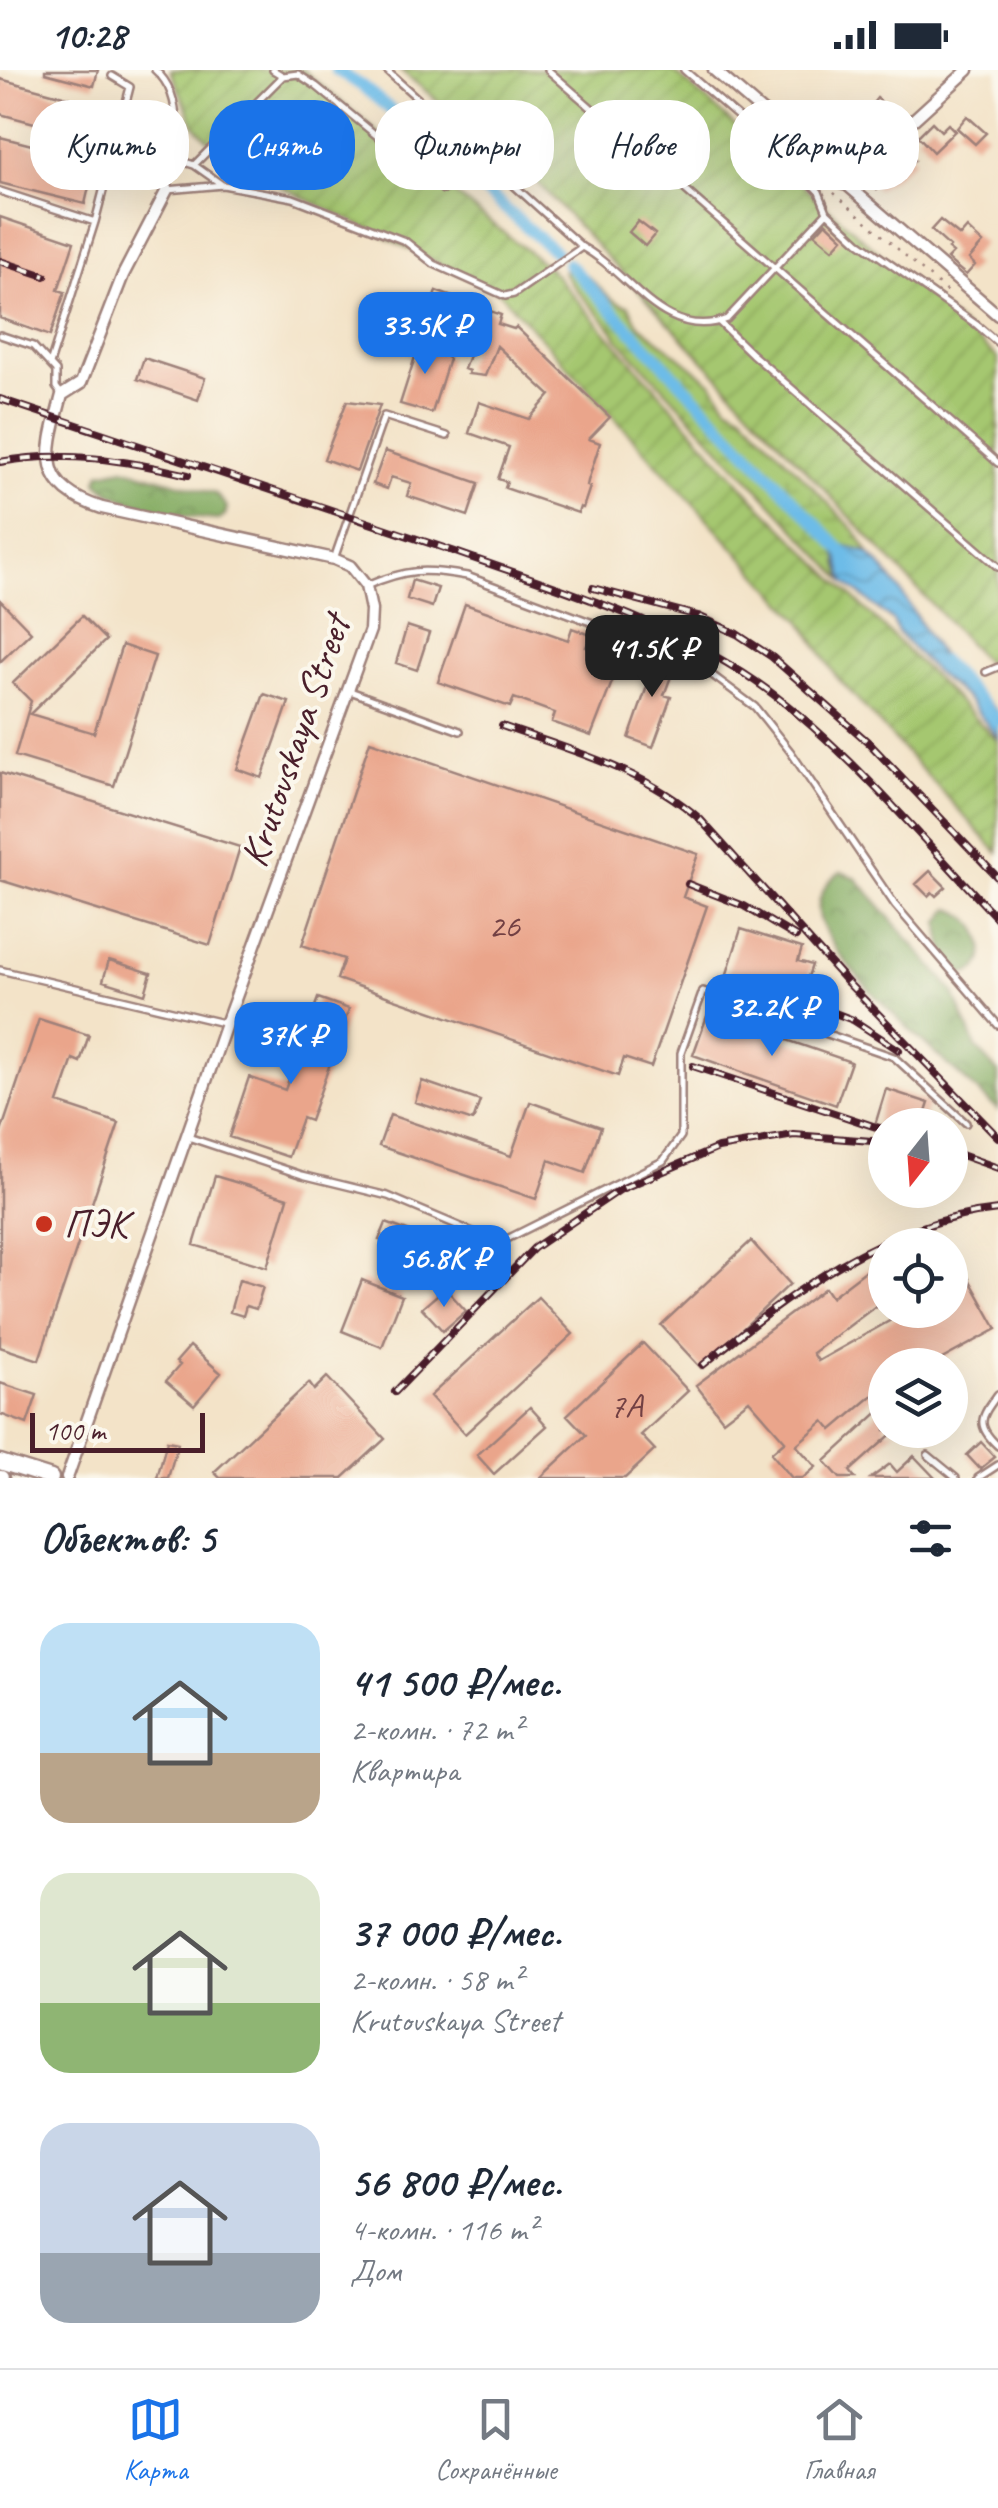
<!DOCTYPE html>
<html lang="ru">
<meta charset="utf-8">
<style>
:root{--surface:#fff;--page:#f6f6f7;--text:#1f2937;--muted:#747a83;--line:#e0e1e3;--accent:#1a73e8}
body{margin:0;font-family:Caveat,sans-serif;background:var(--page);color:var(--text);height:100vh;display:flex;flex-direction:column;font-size:38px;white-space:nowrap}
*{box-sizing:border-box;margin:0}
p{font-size:32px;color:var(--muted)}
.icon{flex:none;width:55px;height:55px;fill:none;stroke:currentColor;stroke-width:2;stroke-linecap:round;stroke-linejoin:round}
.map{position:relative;height:1408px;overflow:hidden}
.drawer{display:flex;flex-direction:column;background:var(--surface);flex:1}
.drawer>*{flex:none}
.hud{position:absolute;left:30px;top:30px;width:940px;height:90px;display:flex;gap:20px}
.needle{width:65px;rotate:197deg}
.tools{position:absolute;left:868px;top:1038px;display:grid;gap:20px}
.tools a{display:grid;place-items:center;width:100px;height:100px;border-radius:50%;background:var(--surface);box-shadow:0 10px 40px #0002;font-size:50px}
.scale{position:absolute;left:30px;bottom:25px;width:175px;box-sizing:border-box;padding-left:10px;border:5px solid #4a1f2b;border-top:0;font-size:28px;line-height:35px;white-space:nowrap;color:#4a1f2b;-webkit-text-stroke:8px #fbf7ec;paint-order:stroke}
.price{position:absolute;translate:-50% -85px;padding:0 22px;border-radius:20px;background:var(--accent);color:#fff;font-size:32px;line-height:65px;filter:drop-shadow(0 2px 5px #0008)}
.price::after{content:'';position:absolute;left:50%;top:60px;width:30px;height:22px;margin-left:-15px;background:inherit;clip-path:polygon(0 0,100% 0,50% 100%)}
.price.selected{background:#222;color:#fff}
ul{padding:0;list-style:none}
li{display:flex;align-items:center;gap:30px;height:250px;padding:0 40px}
li span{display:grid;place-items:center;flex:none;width:280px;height:200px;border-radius:30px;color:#555}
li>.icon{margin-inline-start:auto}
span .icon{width:120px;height:120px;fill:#fffc;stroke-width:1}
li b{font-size:42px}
h2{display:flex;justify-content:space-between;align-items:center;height:120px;padding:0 40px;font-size:42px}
.pill{padding:0 35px;border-radius:40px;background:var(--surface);box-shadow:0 10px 40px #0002;font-size:35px;line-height:90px}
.pill.selected{background:var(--accent);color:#fff}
.status{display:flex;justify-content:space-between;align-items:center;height:70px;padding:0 50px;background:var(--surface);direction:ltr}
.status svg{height:28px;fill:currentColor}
.tab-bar{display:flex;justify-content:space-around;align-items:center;height:140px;border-top:2px solid var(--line);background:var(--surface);font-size:28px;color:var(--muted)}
.tab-bar a{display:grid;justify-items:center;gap:5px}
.tab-bar .selected{color:var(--accent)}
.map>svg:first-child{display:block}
.forest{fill:url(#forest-crowns);stroke:#676646;stroke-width:2.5}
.wetland{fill:url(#wetland-marsh);stroke:#78734e;stroke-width:2.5}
.garden{fill:url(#garden-furrows);stroke:#78734e;stroke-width:2.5}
.water{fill:url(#water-waves);stroke:#5c6e8a;stroke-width:2.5}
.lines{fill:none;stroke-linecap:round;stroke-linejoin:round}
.canal{stroke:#6dbce8;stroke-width:12}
.building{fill:#eaa58b}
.service-casing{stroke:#9e817a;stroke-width:10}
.minor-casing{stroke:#9e817a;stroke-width:15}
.secondary-casing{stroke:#9e817a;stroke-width:19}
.path{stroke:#9e817a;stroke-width:2.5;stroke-dasharray:2.5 8;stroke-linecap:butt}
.service{stroke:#fff;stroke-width:5}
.minor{stroke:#fff;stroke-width:10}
.secondary{stroke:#fff;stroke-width:14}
.rail-casing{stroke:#4a1f2b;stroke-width:8}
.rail{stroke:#fbf7ec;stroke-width:4;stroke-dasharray:11;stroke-linecap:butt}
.poi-dot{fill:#c8321e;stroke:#fbf7ec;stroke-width:4}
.labels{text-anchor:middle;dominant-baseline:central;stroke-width:8;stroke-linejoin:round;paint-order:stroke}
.number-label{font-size:35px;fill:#724043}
.street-label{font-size:40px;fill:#4a1f2b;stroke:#fbf7ec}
.poi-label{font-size:40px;fill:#4a1f2b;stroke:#fbf7ec;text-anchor:start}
</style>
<div class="status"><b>10:28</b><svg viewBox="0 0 49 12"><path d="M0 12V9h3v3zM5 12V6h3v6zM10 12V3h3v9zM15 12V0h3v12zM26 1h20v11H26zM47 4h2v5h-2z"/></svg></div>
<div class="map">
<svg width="998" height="1408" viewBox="0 0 998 1408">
<defs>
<pattern id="forest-crowns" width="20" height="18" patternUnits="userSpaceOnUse" patternTransform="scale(2.5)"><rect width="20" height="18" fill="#84ac62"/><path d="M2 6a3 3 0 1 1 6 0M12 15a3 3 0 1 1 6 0" fill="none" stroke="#6e8b51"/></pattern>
<pattern id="wetland-marsh" width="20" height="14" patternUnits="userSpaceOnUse" patternTransform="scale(2.5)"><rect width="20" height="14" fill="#a5c770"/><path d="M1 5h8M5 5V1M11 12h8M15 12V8" fill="none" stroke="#90aa61"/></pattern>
<pattern id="garden-furrows" width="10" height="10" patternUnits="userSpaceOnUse" patternTransform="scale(2.5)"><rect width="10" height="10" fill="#a5c770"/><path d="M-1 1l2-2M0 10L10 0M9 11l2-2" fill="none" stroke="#90aa61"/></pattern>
<pattern id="water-waves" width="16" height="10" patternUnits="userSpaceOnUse" patternTransform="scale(2.5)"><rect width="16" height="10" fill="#6dbce8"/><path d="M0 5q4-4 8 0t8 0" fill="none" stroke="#5c98bc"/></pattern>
</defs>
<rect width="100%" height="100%" fill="#fbf7ec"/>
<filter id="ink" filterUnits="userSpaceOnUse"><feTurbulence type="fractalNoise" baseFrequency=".01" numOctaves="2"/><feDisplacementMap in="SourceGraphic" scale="20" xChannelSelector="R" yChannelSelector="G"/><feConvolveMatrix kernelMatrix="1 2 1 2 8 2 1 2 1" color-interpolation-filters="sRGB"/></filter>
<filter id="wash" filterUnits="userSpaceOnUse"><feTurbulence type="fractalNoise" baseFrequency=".0048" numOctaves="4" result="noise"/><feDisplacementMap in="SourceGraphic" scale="40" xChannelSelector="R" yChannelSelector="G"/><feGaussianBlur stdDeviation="2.25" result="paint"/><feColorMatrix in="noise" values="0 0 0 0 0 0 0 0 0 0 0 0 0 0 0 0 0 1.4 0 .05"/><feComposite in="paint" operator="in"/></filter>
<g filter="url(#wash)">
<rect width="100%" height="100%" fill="#f3e3c8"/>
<path class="forest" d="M124,398l92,26 11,13 -2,8 -6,5c-27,-1 -107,-17 -122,-39l3,-8z
M841,802l16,7 96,112 23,56 22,26v37c-43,-41 -164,-139 -178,-192 -5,-19 6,-37 21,-46z
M950,839c35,7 48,64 12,65 -17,-16 -21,-28 -22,-52z"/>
<path class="wetland" d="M572,199c25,6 31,33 57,37l8,17 75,60 15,22 15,8 115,120 12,20 -25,-7 -6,17 7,19 -227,-243c-15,-26 -41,-42 -55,-68z"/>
<path class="garden" d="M170,0h133l104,87 141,110 208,234 242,240v112l-162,-177 -33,-53 -303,-330 -272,-132 -33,-35z
M400,0h272l326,288v317l-465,-497z"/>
<path class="water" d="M834,474c10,2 30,6 36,11 37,34 55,84 86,122 12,15 29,21 42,35v26l-31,-39 -30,-25 -39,-41 -5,-12 -48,-39z"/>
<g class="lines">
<path class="canal" d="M336,0l26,16 46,38 147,128
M568,194l280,293
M942,591l56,60"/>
</g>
<g id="blocks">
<path class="building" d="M45,0h53l-4,16 -49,-13z
M0,9l115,31 -8,32 -107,-28z
M877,28l17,16 -16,18 -5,-5 -14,14 4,4 -7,8 -20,-18 6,-6 -4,-3 11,-13 9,9z
M967,46l19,17 -11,11 -18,-16z
M932,52l9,9 7,-7 7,7 -22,21 -15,-16z
M0,67l95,24 -10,43 -85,-21z
M901,82l3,4 4,-4 7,8 -38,30 -8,-11z
M0,147l74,25 -16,48 7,2 -15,44 -50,-18z
M940,150l20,16 7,-8 16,15 -14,16 6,6 -9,10 -19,-16 6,-6 -5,-4 2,-2 -19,-17z
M638,151l17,13 -10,12 -16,-14z
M826,152l17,16 -10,11 -18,-15z
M436,221l65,24 -3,9 16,5 2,-2 94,90 -21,22 11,4 -12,38 -1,5 3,1 -7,21 -3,-1 -2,6 -73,-25 2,-6 -9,-3 11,-32 -40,-14 10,-31 50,17 21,-24 -53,-49 -12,30 -17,-2 1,-3 -5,-2 15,-41 -18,-6 -7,21 -31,-10z
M422,265l27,24 -17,54 -32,-9z
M144,288l61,20 -7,22 -61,-21z
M347,331l33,4 -23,66 -33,-12z
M385,381l94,32 -11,33 -61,-20 4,-13 -20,-6 -4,12 -14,-5z
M412,510l26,8 -6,19 -25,-8z
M0,530l31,32 -31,30z
M465,534l103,36 4,-12 19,7 -5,12 35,12 -30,77 -39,-14 3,-9 -41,-15 -4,9 -72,-25z
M82,546l24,24 -76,74 64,19 28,-88 33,11 -41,130 -99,-30 16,-55 -18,-18z
M407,556l22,7 -12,37 -21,-7z
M640,583l35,13 -11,29 7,2 -18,50 -24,-9 23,-66 -17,-6z
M264,624l25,8 -27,76 -25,-9z
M370,671l328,113 -15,43 24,9 -56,161 -27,-9 -6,18 -281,-97 7,-20 -42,-14z
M0,703l240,74 -30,98 -210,-65z
M930,801l16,16 -10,9 -4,-4 -4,4 -12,-12z
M741,859l61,19 -4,13 14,4 -12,36 -74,-24z
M109,890l42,13 -6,21 -42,-13z
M318,928l31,11 -39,112 -8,-3 -14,39 -59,-20 20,-60 36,13z
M708,943l143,49 -15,43 -143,-50z
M39,949l50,16 -9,27 -7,-3 -15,44 61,20 -80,237 -39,-13v-212z
M422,1011l58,20 -7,20 -58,-19z
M886,1019l43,14 -7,22h-47z
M530,1032l71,25 -16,46 -36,-13 -13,39 -157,-53 11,-31 121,41z
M215,1106l73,22 -21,69 -73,-22z
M386,1153l65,24 -9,25 -49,-19 3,-7 -17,-6z
M751,1171l39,43 -89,84 -40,-43z
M885,1186v43l-72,54 5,8 91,-51h41v-23l18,-10 29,52 -66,36h-46v33l-7,-7 -46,39 -8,-9 -28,24 20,22 -13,11h-11l-21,-25 14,-12 -36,-41 -26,20 -27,-35 129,-97 6,9z
M239,1210l24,7 -7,22 -10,-3 -3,10 -13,-4z
M362,1210l40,16 -20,51 -40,-16z
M445,1218l21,23 -23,20 -21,-23z
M538,1227l35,37 -108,100 -35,-38z
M643,1273l45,48 -47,44 14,15 -30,28h-85l46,-43 -19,-20z
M190,1276l31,27 -27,32 -28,-24 14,-16 -4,-3z
M327,1307l58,62 -42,39h-123l-6,-6 95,-89 5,7z
M0,1313l37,12 -10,29 -27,-10z
M885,1336v24h11l-46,41 5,7h-15l-15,-17z
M530,1337l17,19 -53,48 -17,-19z
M167,1371l11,2 -10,35h-11z
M981,1372l14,15 -15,12 -13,-14z
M914,1386l21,22h-64l19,-14 7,8z"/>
</g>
</g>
<g filter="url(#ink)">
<use href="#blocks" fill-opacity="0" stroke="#9e817a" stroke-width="2.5"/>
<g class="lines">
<g class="service-casing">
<path id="service" d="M155,0c32,27 21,84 12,120l56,-5 70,13 112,43 29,23 71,32 9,-2 68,-47c48,26 81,95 145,72l100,-107
M273,0l10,6 15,-2 18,12 127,104
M386,0l196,177
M548,0l450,393
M684,0l111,96 24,26 8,20 32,30 118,83 21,18
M175,89l19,6 27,19
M194,95l89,-89
M0,121l95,31 -45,142
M95,152l35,-135 -18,-11
M719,252l33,32 246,213
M0,265l33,11 23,25v16l6,8
M334,489l50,-143 63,20
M366,516c40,-17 58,-18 101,-10l225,84 63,47 35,44 105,154 103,120
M986,602l12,-5
M350,621l110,40
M0,900l223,53
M188,1067l114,38 86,21 111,47 164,-82 18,-25v-83l22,-62 191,66 72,66
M998,1324c-16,22 -24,30 0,52
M928,1385l28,23
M978,1408l20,-13"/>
</g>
<g class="minor-casing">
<path id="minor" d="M714,0l284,245
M843,114l125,-114
M67,1408l159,-454 144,-394 1,-20 -5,-24 -16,-20 -16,-7 -232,-51c-68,-22 -55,-56 -40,-113l19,-12 42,-108 44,-85"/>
</g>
<g class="secondary-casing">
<path id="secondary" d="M0,1392l51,16
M0,1408h1"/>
</g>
<path class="path" d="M826,116l122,107"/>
<use href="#service" class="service"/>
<use href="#minor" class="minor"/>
<use href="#secondary" class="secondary"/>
<g class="rail-casing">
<path id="rail" d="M0,191l45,15
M0,329c148,49 296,98 444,149 104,37 219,70 311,133 87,60 169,161 243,238
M0,392c64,-12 126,-2 188,13
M593,518l105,28 39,18 35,23 96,85 130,136
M502,656c70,25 141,43 198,93l148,164 150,154
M688,814l56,22 52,31
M801,930l52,20 46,30
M693,996l192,64
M950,1081l48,17
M703,1295c86,-72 181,-143 295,-155
M395,1322l139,-144 87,-59 97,-41 76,-13 91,7"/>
</g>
<use href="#rail" class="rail"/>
</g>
</g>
<circle class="poi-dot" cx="44" cy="1154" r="10"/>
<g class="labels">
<g class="number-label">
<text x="504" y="855">26</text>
<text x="626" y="1335">7А</text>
</g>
<g class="street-label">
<text transform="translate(295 671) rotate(-71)">Krutovskaya Street</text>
</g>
<g class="poi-label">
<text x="64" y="1154">ПЭК</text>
</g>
</g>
</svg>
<div class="tools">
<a><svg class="needle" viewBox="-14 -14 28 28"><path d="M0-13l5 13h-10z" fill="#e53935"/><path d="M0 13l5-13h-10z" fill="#747a83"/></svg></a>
<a><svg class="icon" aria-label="locate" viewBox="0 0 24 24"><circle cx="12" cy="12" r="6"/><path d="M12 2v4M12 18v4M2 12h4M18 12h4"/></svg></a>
<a><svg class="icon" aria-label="layers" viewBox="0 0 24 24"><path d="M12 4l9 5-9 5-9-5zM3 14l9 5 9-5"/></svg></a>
</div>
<div class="scale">100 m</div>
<b class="price" style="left:425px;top:307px">33.5K ₽</b>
<b class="price selected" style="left:652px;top:630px">41.5K ₽</b>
<b class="price" style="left:772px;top:989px">32.2K ₽</b>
<b class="price" style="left:291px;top:1017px">37K ₽</b>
<b class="price" style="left:444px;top:1240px">56.8K ₽</b>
<div class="hud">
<a class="pill">Купить</a>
<a class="pill selected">Снять</a>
<a class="pill">Фильтры</a>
<a class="pill">Новое</a>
<a class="pill">Квартира</a>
</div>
</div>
<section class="drawer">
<h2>Объектов: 5<svg class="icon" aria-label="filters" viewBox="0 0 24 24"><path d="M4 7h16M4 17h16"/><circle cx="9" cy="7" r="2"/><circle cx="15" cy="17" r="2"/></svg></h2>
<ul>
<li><span style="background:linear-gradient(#bfe0f5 65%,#b9a48a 0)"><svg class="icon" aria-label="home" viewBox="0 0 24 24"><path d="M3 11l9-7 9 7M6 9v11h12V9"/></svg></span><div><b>41 500 ₽/мес.</b><p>2-комн. · 72 m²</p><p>Квартира</p></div></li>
<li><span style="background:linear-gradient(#dfe7d0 65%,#8fb573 0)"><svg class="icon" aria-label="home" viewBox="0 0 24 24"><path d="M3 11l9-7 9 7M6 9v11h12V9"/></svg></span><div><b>37 000 ₽/мес.</b><p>2-комн. · 58 m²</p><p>Krutovskaya Street</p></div></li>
<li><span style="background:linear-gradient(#c9d6e8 65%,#9aa5b1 0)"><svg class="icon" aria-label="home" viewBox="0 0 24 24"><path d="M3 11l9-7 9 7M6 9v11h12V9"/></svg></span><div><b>56 800 ₽/мес.</b><p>4-комн. · 116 m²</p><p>Дом</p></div></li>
</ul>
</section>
<nav class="tab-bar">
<a class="selected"><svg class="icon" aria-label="map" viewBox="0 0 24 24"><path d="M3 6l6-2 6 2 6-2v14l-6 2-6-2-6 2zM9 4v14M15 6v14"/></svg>Карта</a>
<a><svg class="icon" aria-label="saved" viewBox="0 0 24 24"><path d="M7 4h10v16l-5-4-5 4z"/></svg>Сохранённые</a>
<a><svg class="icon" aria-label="home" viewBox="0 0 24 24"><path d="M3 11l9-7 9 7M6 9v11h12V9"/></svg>Главная</a>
</nav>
